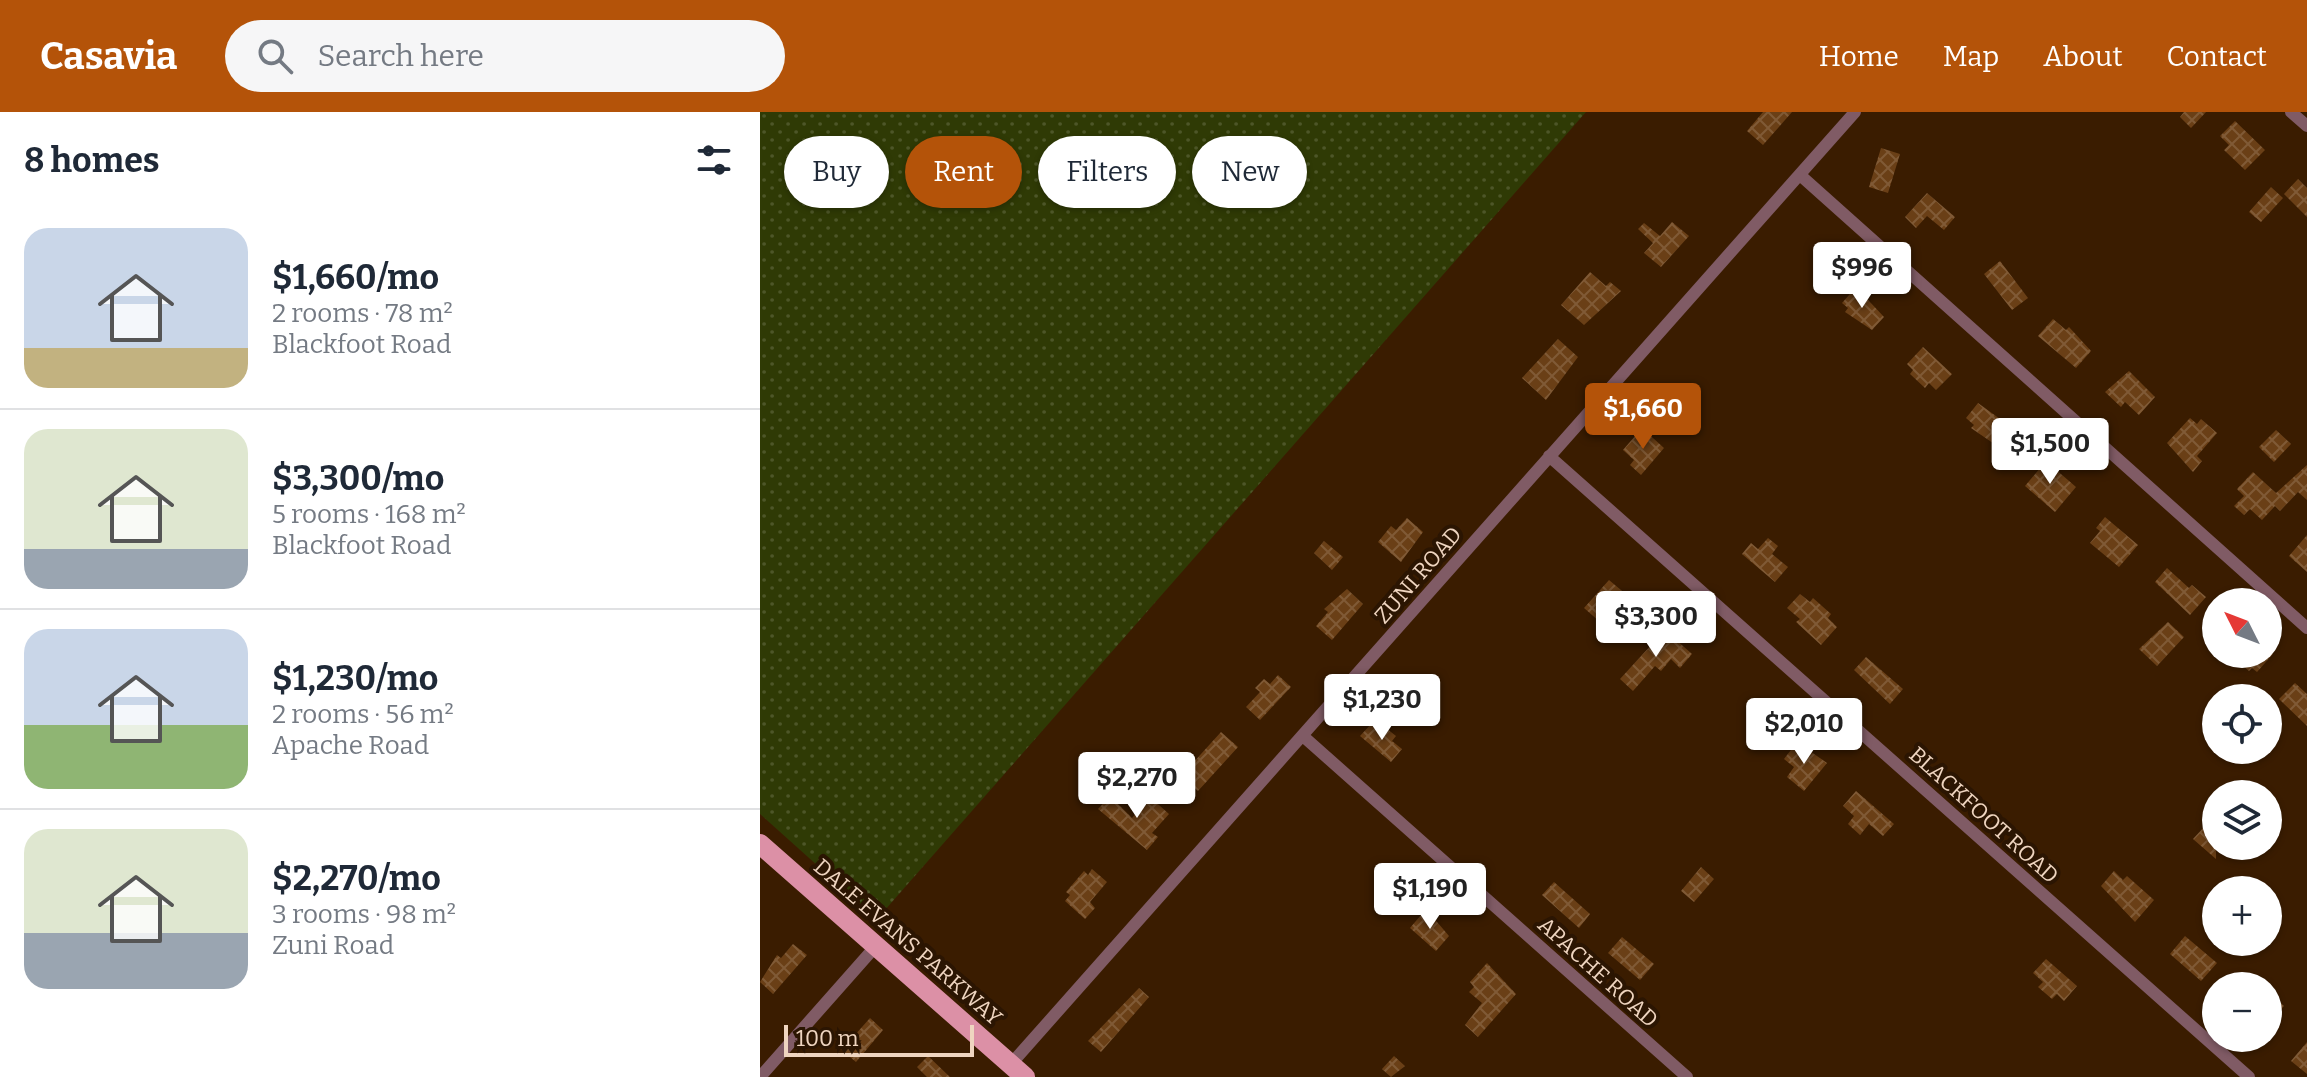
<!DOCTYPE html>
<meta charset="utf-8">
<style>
:root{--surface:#fff;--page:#f6f6f7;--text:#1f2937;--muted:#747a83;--line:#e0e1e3;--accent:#b45309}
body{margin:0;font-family:Bitter,serif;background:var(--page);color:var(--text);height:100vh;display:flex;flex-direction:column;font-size:30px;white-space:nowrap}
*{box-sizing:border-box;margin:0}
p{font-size:26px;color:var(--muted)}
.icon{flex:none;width:44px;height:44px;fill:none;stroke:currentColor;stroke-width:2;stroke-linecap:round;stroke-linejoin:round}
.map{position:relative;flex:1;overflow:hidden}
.sheet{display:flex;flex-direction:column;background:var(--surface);width:760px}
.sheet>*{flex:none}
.top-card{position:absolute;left:24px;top:24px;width:760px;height:72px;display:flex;gap:16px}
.needle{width:52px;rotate:312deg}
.buttons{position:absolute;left:1442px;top:476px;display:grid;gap:16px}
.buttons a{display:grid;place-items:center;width:80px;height:80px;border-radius:50%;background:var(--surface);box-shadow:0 2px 6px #0004;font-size:40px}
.scale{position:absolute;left:24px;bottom:20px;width:190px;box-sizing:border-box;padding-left:8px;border:4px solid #efd5c0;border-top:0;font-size:22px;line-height:28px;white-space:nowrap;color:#efd5c0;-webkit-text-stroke:6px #2b1502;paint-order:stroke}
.price{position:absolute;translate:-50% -68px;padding:0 18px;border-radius:8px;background:#fff;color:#222;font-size:26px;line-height:52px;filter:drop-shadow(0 2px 4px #0008)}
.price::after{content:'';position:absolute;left:50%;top:48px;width:24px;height:18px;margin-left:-12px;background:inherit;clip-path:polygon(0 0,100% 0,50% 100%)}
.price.current{background:var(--accent);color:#fff}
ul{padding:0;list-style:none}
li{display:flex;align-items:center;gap:24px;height:200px;padding:0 24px}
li+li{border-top:2px solid var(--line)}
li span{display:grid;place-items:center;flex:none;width:224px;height:160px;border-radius:24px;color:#555}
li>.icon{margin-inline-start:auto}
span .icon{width:96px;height:96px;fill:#fffc;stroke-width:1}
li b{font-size:34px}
h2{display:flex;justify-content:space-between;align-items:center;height:96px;padding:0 24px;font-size:34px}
.tag{padding:0 28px;border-radius:36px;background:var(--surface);box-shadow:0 2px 6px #0004;font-size:28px;line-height:72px}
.tag.current{background:var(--accent);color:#fff}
header{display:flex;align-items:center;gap:48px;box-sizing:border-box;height:112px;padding:0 40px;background:var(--accent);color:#fff}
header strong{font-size:38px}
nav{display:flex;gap:44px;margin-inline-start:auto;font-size:28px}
.search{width:560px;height:72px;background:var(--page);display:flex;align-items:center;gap:20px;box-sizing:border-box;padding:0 28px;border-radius:44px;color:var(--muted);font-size:30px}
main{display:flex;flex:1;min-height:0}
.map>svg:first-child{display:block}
.grass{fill:url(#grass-dots)}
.building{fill:url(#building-cross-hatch)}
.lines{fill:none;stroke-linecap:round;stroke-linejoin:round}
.street{stroke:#805b65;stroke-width:12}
.primary{stroke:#dc90a6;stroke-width:20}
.labels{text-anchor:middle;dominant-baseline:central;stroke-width:8;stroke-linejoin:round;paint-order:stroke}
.street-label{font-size:22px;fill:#efd5c0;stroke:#2b1502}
</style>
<header>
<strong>Casavia</strong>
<div class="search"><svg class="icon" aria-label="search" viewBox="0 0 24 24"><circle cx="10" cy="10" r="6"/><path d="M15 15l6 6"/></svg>Search here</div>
<nav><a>Home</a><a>Map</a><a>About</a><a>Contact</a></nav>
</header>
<main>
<section class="sheet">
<h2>8 homes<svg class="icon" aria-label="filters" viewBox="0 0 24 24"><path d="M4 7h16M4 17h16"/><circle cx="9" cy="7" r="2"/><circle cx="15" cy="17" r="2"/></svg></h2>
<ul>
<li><span style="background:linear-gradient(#c9d6e8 75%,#c2b280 0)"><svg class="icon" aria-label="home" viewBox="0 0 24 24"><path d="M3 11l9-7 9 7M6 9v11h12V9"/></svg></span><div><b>$1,660/mo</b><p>2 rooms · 78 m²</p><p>Blackfoot Road</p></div></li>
<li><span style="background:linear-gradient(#dfe7d0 75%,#9aa5b1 0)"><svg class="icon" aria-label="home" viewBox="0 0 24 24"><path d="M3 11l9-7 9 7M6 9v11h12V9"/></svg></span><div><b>$3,300/mo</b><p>5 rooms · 168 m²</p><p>Blackfoot Road</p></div></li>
<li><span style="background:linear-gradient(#c9d6e8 60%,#8fb573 0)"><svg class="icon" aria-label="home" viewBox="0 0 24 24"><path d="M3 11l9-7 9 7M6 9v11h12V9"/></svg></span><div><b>$1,230/mo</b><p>2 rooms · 56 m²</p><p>Apache Road</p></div></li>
<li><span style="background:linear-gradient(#dfe7d0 65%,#9aa5b1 0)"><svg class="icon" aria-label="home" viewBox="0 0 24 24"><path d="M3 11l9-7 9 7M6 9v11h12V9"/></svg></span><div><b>$2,270/mo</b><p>3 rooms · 98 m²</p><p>Zuni Road</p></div></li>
</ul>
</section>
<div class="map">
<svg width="1547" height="965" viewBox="0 0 1547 965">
<defs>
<pattern id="grass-dots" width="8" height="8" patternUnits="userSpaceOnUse" patternTransform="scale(2)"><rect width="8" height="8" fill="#2f3a05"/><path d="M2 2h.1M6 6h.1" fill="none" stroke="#4d5628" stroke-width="1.8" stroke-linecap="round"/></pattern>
<pattern id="building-cross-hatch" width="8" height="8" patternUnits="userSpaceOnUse" patternTransform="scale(2)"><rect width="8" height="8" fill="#6a3f16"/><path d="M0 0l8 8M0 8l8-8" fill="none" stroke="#805a36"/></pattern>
</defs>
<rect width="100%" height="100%" fill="#3a1c00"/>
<path class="grass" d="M0,0h826l-709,807 -117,-105z"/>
<path class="building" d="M1003,0h29l-29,33 -16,-14z
M1424,0h22l-15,16 -11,-11z
M1475,9l30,29 -20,20 -21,-20 5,-5 -9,-9z
M1121,36l19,6 -12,39 -19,-6z
M1538,67l9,9v29l-23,-23z
M1511,75l12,11 -22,24 -12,-10z
M1167,81l28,24 -11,13 -17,-14 -11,12 -11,-11z
M912,110l17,14 -28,31 -17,-14 9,-10 -15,-14 6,-6 16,13z
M1240,149l28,37 -16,12 -28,-36z
M830,160l16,14 4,-4 11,9 -37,34 -23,-20z
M1096,175l28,30 -12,13 -27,-18 3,-4 -6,-5z
M1293,207l13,11 3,-3 22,24 -15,17 -38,-32z
M798,227l20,18 -32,43 -24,-22z
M1163,235l29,27 -16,16 -7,-7 -4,5 -15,-14 3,-4 -6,-6z
M1369,259l26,26 -16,18 -14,-13 -4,5 -16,-15z
M1218,291l40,29 -15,18 -32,-22 3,-3 -8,-7z
M1430,306l7,6 4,-5 16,14 -20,23 5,5 -9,11 -26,-29z
M882,316l22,20 -23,27 -11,-10 4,-5 -11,-10z
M1516,318l15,14 -17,18 -15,-15z
M1286,349l30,26 -21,25 -30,-26z
M1547,353v35l-9,-8 -18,19 -5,-5 -13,14 -12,-11 -6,6 -10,-9 10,-10 -7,-7 16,-17 23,21z
M1345,405l33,28 -19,22 -29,-24 10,-12 -4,-3z
M647,406l16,14 -22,30 -23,-20 13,-16 5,4z
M1547,423v37l-18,-16z
M1008,426l10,8 -6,8 16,13 -13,15 -33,-28 9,-11 7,6z
M564,429l19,16 -11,13 -18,-17z
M1407,456l22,20 3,-3 14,12 -16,18 -35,-33z
M849,468l13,11 -8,10 11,10 -17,18 -24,-21z
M587,477l16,15 -31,36 -16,-14 12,-14 -4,-3z
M1040,482l10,8 3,-4 18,16 -3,4 9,9 -16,18 -25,-23 4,-3 -13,-11z
M1408,510l16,15 -27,29 -18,-17z
M905,518l27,24 -12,14 -9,-9 -10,12 -6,-5 -22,25 -13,-12z
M1470,542h43l-16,18 -5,-4 -3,3z
M1106,545l37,32 -13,15 -36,-34z
M518,563l13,12 -31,33 -14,-13 14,-15 -5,-4 9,-9 6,5z
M1535,571l12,11v32l-28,-27z
M612,611l11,9 3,-4 10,8 -4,5 10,8 -11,13 -31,-26z
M461,620l17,15 -40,44 -17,-15z
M1037,630l30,21 -23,28 -17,-14 7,-10 -10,-8z
M1096,679l38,33 -11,12 -14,-12 -9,11 -12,-11 6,-8 -11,-10z
M350,684l22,22 18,-21 19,17 -17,19 6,4 -11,13 -49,-41z
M1456,702v45l-23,-20z
M941,755l13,12 -20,23 -13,-11z
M332,757l15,13 -17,20 5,6 -10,11 -20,-18 5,-6 -4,-3 18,-21 4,4z
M1354,759l9,9 4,-4 27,24 -19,22 -34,-36z
M794,770l36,32 -11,14 -37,-33z
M666,797l23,27 -13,15 -26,-23z
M1425,824l32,27 -16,18 -31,-27z
M862,825l32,27 -14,16 -32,-27z
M33,832l14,11 -34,39 -13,-12 17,-27 4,3z
M1286,847l31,27 -13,15 -7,-7 -5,5 -14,-12 5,-5 -10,-9z
M727,851l29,31 -38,43 -13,-12 17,-22 -13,-11 5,-5 -4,-5z
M379,876l10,9 -48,55 -13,-11z
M1508,880l16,14 -16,19z
M110,906l13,12 -27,32 -18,-15 12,-14 4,3z
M1547,930v32l-16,-13z
M168,944l22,21h-23l-10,-10z
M634,944l11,10 -14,11 -9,-8z"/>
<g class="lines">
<path class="street" d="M1531,0l16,14
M1040,63l507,453
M789,344l700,621
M544,625l383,340
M251,952l844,-952
M0,965l115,-130"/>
<path class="primary" d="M0,732l265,233"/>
</g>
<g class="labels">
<g class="street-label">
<text transform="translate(658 463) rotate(-49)">ZUNI ROAD</text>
<text transform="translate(1224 703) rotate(42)">BLACKFOOT ROAD</text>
<text transform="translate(148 830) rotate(41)">DALE EVANS PARKWAY</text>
<text transform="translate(838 860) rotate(42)">APACHE ROAD</text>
</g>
</g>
</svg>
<div class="buttons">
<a><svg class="needle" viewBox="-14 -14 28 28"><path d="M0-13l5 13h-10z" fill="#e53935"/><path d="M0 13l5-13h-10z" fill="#747a83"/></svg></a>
<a><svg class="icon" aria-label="locate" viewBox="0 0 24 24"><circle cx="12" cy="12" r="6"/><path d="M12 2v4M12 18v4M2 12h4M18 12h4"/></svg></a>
<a><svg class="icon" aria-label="layers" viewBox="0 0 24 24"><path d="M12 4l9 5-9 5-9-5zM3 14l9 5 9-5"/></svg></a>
<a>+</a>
<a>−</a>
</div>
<div class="scale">100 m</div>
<b class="price" style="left:1102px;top:198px">$996</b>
<b class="price current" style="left:883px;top:339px">$1,660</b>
<b class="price" style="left:1290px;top:374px">$1,500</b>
<b class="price" style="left:896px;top:547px">$3,300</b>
<b class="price" style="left:622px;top:630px">$1,230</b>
<b class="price" style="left:1044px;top:654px">$2,010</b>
<b class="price" style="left:377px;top:708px">$2,270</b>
<b class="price" style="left:670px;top:819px">$1,190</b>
<div class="top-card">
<a class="tag">Buy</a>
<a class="tag current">Rent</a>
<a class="tag">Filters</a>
<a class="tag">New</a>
</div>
</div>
</main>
